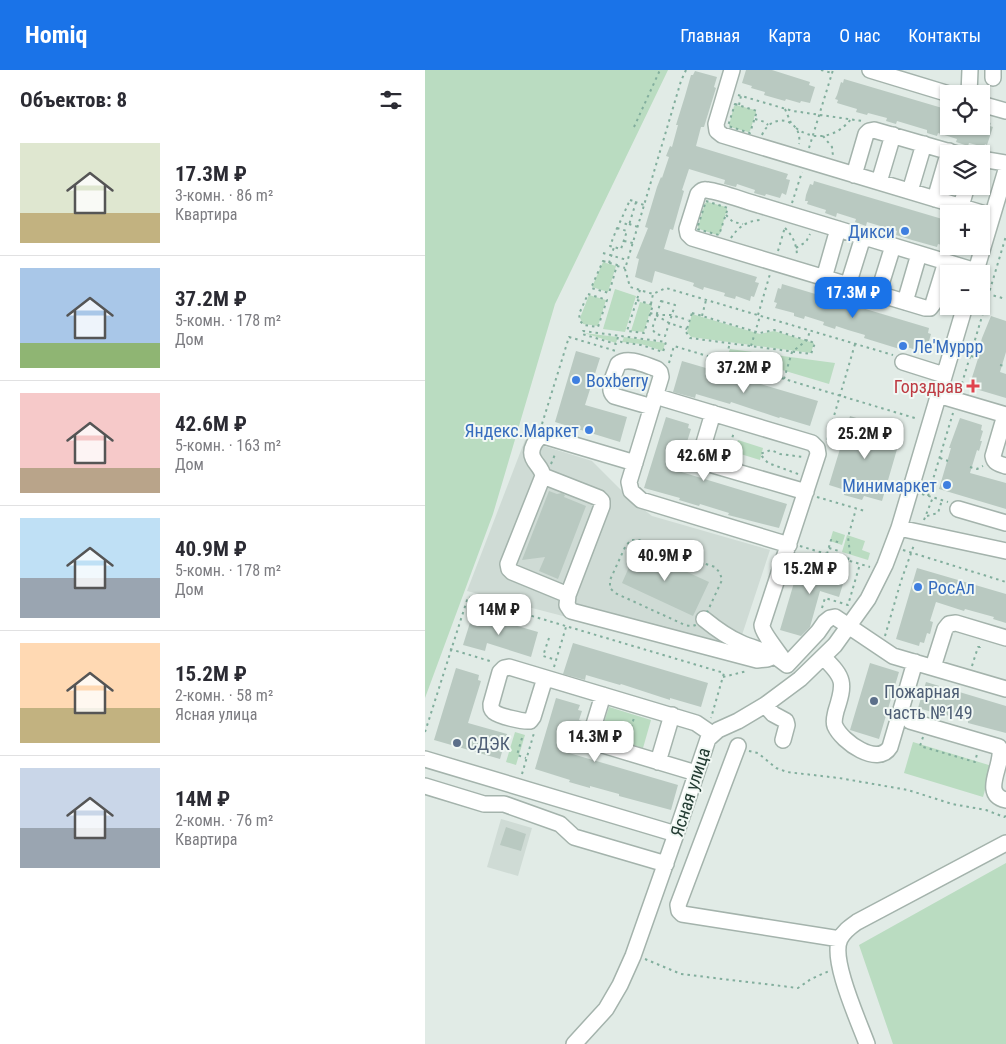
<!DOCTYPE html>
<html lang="ru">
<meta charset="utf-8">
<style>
:root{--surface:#fff;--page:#f2f2f3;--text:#2b2b33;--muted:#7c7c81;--line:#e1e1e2;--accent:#1a73e8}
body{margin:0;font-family:"Roboto Condensed",sans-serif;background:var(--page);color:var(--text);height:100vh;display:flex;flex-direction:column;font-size:19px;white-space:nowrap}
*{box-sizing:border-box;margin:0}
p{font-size:16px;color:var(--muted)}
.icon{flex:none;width:28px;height:28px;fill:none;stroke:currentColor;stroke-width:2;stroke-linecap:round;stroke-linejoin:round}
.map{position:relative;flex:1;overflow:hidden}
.drawer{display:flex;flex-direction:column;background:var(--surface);width:425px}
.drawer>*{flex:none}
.controls{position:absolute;left:515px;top:15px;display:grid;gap:10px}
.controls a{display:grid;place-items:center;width:50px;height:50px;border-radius:0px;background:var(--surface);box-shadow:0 1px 4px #0004;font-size:25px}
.price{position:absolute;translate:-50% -42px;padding:0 11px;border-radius:10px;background:#fff;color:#222;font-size:16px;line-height:32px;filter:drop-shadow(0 1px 2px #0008)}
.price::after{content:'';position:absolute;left:50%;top:30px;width:15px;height:11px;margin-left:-8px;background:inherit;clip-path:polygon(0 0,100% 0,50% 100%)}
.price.on{background:var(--accent);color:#fff}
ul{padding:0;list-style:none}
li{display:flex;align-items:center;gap:15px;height:125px;padding:0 20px}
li+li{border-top:1px solid var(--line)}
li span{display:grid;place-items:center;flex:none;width:140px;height:100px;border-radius:0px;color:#555}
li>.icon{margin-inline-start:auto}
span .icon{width:60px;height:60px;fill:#fffc;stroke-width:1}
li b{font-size:21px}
h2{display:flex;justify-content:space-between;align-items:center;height:60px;padding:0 20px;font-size:21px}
header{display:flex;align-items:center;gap:30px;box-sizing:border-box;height:70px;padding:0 25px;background:var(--accent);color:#fff}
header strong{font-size:24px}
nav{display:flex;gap:28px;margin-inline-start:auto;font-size:18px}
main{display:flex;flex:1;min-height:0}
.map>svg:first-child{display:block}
.built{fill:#cfdbd5}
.green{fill:#badcc1}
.building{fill:#b9c9c1}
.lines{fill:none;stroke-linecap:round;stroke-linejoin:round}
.minor-casing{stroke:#a4b3ac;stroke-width:18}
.path{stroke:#82ae9d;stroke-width:2;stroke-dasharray:2.5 4;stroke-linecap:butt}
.minor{stroke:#fff;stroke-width:15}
.shop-dot{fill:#3f7fe0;stroke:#f1f8f4;stroke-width:2}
.health-dot{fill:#e0444e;stroke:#f1f8f4;stroke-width:2}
.service-dot{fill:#5c6f8a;stroke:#f1f8f4;stroke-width:2}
.labels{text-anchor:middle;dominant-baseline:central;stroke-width:4;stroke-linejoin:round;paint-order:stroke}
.shop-label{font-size:18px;fill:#366cbe;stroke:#f1f8f4;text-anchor:end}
.health-label{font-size:18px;fill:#be3a42;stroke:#f1f8f4;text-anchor:end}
.service-label{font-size:18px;fill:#4e5e75;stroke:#f1f8f4;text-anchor:start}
.street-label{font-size:18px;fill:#223b32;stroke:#f1f8f4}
</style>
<header>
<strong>Homiq</strong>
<nav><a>Главная</a><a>Карта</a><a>О нас</a><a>Контакты</a></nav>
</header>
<main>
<section class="drawer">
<h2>Объектов: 8<svg class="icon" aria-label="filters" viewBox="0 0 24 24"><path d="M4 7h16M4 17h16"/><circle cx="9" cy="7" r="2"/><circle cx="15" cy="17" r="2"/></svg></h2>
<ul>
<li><span style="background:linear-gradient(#dfe7d0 70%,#c2b280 0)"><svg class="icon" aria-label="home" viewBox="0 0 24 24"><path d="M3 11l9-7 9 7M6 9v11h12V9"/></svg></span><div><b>17.3M ₽</b><p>3-комн. · 86 m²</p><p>Квартира</p></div></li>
<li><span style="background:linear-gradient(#a9c7e8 75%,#8fb573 0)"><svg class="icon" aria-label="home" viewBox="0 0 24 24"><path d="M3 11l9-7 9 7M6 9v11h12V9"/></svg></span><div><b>37.2M ₽</b><p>5-комн. · 178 m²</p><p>Дом</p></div></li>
<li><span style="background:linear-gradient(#f6c9c9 75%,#b9a48a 0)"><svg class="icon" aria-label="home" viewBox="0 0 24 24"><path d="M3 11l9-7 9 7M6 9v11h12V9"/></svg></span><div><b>42.6M ₽</b><p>5-комн. · 163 m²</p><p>Дом</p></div></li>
<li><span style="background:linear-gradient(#bfe0f5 60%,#9aa5b1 0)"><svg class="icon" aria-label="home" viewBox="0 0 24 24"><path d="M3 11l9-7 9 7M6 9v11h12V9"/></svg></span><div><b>40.9M ₽</b><p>5-комн. · 178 m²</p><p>Дом</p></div></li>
<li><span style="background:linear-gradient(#ffd9b3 65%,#c2b280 0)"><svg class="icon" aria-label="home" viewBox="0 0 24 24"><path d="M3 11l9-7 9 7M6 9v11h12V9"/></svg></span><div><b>15.2M ₽</b><p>2-комн. · 58 m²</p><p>Ясная улица</p></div></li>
<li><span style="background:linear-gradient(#c9d6e8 60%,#9aa5b1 0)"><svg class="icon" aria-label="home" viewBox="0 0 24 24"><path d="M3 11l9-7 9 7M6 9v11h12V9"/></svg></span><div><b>14M ₽</b><p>2-комн. · 76 m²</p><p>Квартира</p></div></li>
</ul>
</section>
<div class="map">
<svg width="581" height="974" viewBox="0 0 581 974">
<rect width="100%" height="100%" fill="#e1ebe6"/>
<path class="built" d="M100,370l67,21 37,37 23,18 118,34 -28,85 4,2 9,29 -288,-75z
M76,749l31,9 -14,48 -31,-9z"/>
<path class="green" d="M0,0h243l-113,234 -62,210 -68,184z
M311,35l19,5 1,2 -6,19 -2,1 -18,-5 -1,-2 5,-19z
M283,132l18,5 1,2 -7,25 -3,1 -18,-6 -1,-2 7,-24z
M178,192l13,4 -8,26 -16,-5z
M190,219l21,7 -11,36 -22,-3z
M164,225l17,5 -8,26 -15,-2 -3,-6z
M215,232l12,3 -8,27 -13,-1z
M267,244l68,20 14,-3 40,12 -3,10 -120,-16 -4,-5z
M159,263l34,4 -2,6z
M199,267l41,6 -2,8 -22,-7 -19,-2z
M305,279l105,14 -6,21 -101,-30z
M313,370l25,8 -3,12 -26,-8z
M408,461l12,4 -3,10 -12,-4z
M422,465l18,6 -3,9 8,3 -2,7 -26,-8z
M184,637l42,13 -8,28 -43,-13z
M90,662l10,3 -9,30 -10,-3z
M488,672l79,24 -9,31 -79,-24z
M581,793v181h-113l-34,-99z"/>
<path class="building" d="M321,0h26l38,12 -1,3 6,2 -5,16 -9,-2 -1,2 -14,-4 -1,2 -21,-6 1,-3 -14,-4 1,-2 -10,-3z
M270,1l22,6 -3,10 2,1 -12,39h-3l-5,19 92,28 -2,5 4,1 -4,15 -4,-2 -2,5 -14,-4 -1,2 -11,-3 1,-3 -18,-6 -1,3 -12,-3 1,-4 -36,-11 -7,21 2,1 -11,39 -3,-1 -6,20 93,28 -2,5 4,1 -5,14 -3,-1 -1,5 -14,-5 -1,3 -11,-3 1,-3 -21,-6 -1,3 -10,-4 1,-3 -39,-12 -3,12 -17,-6 4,-18 -3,-1 12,-30 -3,-1 12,-40 4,-10 1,1 7,-21 -3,-1 4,-10 2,1 6,-22h-2l9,-29 6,-21h2z
M419,9l105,31v16h32v-6l10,3 -1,3 3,1 -6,18 -2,-1 -1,3 -15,-4 -1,3 -12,-4 1,-3 -19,-6 -1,3 -10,-3v-3l-30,-9 -1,3 -10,-3 1,-3 -19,-5 -1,2 -11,-3 1,-3 -20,-6 1,-3 -3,-1 2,-4 4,-13 2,1z
M389,111l135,40v26l-11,-3 -1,3 -25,-7 -16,-5 1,-4 -30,-9 -1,4 -11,-4 1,-3 -19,-6 -1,4 -11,-4 1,-3 -19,-6 1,-3h-3l1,-6 4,-11 3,1z
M357,214l147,44 -1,5 3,1 -4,14 -4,-1 -1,5 -15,-5 -1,4 -42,-13 1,-3 -17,-5 -12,-4 -1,3 -12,-4 1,-3 -19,-6 -1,3 -10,-3v-3l-19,-5 2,-5 -3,-1 4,-14 3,1z
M566,246l15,5v31l-6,20 6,2v24l-37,-11 13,-41 -2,-1 2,-7z
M151,281l24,7 -15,47 42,12 -7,25 -65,-20z
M257,291l136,40 -8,25 -30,-9 -1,1 -48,-16 -1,2 -34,-10 -1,4 -22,-6z
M425,346l52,16 -20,69 -18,-5 -2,4 -18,-5 1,-5 -16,-5z
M241,347l23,7 -1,4 3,1 -13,42 109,33 -8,24 -51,-13 1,-2 -29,-9 -1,2 -20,-6 1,-2 -36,-10z
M535,348l22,7 -1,5 2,1 -3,10h2l-3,10 -2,-1 -7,23 36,10v26l-67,-20 12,-41h-2z
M124,421l8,3 5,-1 3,2 -1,2 22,9 -28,73 -19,-8 6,-14 -23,3z
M212,479l72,33 -16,34 -71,-33z
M376,489l40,12v1l5,2 -7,23 -19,-6 -10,36 -9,9 -21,-6z
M492,498l89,26v29l-13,-4 1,-2 -29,-8 -1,2 -28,-9 -6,19 3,1 -3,12 -3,-1 -3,10 -4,-1 -1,4 -23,-7z
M48,543l65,19 -7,25 -44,-14 -2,8 -22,-6z
M148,573l135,40 -7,24 -31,-9v2l-49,-16 -1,1 -34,-10 -1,5 -22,-6z
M445,593l29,9 -20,67 -29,-9z
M31,598l23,7 -1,5 3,1 -13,42 39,11 -7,25 -66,-19z
M501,612l80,24v27l-38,-10v-2l-29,-8v1l-21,-6z
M131,628l24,7 -2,5 4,1 -3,9 3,1 -4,12 -3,-1 -6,21 109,32 -7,25 -52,-14v-2l-29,-8v2l-21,-6 1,-2 -35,-11z
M81,757l20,7 -5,17 -21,-6z"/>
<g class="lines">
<g class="minor-casing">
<path id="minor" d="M307,0l-16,54 1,7 5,4 270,81
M445,0l79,24
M568,8v-8
M544,24l1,-24
M556,34l25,7
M556,89l25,4
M429,105l12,-41 3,-3 5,-1 83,24
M454,112l14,-47
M485,121l14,-47
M510,129l14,-48
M536,136l6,-20
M521,192l-13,42 -3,4h-5l-233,-70 -4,-4 -1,-5 11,-35c3,-3 5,-5 9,-4 15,2 37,11 52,15 72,22 145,44 217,66
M550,204l31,-104
M399,208l14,-49
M423,215l15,-48
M453,224l15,-48
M480,232l14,-48
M478,292l41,13
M513,325l68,20
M230,326l157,47 5,5 1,6 -56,171c0,8 19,30 25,40l31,-33 7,-10 5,-4 5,-1 58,39 113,33
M227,337l-38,-11c-8,-8 1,-22 4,-32 10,-8 27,1 39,5l3,3 1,5 -32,105 2,9 10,9 148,45
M288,343l-12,40v6l5,4 100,29
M580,345l-12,41c1,7 6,8 13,10
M118,406l56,22 3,3v5l-34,89 -1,10 4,6 186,49 10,-1 8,-3 12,9
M533,439l48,14
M474,458l107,23
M143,525l-56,-23 -3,-3 -1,-5 35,-88c-1,-8 -7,-11 -10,-18 -4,-8 3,-21 11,-22l91,27
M279,549c11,9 23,18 37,24 11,5 22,7 34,13
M398,587c22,21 22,26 13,54 -1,5 -3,10 -1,15 7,16 43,41 55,21l25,-85
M508,597l12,-38 4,-5 7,-1 50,15
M120,608l-12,39 -3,4c-7,1 -31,-5 -36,-9 -3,-3 -3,-4 -3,-8l9,-32 4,-4 5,-1 187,56 16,11
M178,625l-12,39 1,6 4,3 100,30
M340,635l8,9 13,7 1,4 -4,15
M485,651l89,26c7,15 -20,47 7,53
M313,676l-60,159 1,6 3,3 158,25
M0,689l251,75
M233,692l14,-47
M0,716l59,18h20l56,20 14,13 92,27
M149,974l32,-35 14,-24 13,-29 43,-122 32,-95 10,-9 20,-9 27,-16 35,-26 35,-34 33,-46 17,-34 14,-37 66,-222
M442,974c-8,-22 -37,-85 -27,-105 4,-8 10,-12 17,-17l149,-79"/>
</g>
<path class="path" d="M261,0l-5,11 -56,188 5,18 23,7 13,-6 227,67
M396,0l11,3
M313,25l55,16 69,10
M310,34l22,7 -7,22 -22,-7z
M314,35l2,-9
M360,39l6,14
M330,49l10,3 3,3
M209,57l26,-57
M371,58c19,14 41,9 55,-9
M337,65c10,-24 41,-16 37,9
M398,66l9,11 1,9
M384,78l24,-78
M205,130l6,2 -7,23 -9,-3z
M281,131l22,7 -9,27 -22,-6z
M210,132l9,3
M367,133l10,-31
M301,145l7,7 10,2
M204,154l9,3
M192,158l10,3 -6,18 -11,-3z
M360,158c8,8 12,17 12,29
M306,168c7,-11 16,-17 29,-18
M199,171l9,2
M371,178l10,-6 4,-8
M353,181l7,-24
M178,183l24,7
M178,191l14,4 -8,28 -18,-5z
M184,193l5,-16
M192,196l8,2
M556,222l25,7
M163,224l19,6 -9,27 -14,-2 -4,-4 -1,-7z
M212,230l16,5 -9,28 -17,-2 13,-41
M236,231l14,4 -10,31 -9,-2 -4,-5z
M226,234l2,-10
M225,243l6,2 13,8 18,6
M267,243l68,20 14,-3 41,13 -4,11 -121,-16 -4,-6z
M231,245h15l17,5
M333,245l12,-41
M277,246l4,-16
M193,267l-2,7 -34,-10 1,-3 83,11 -3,10 -22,-7 -20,-3 2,-4
M326,276l9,-30
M546,286l7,2
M300,291l5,-18
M244,293l5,-17 244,73
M575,295l6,1
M359,309l8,-27 15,-12 3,-9
M535,320l46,-154
M117,354l27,-87 47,14
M402,370l28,-96
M302,386l7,-24
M515,388l8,3
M126,394l5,-12
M545,397l7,2 6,-3
M373,404l-30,-11 -8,-9 11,-4 9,4 23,3
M497,424l26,8
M503,426l25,-83
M392,427l48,14
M502,446l11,-3 4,-13
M499,450l9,-23
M207,470h7l27,11 49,16 5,6 2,7 -18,39c-6,6 -10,8 -19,6l-70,-32 -5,-5v-8l16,-35z
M375,476l70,21
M404,478l10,3
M478,480l103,32
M402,484l4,-14 10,3
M423,490l2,-7 -2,-16 8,-28
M397,538l3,-10 23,7 12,-41
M460,566l16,-55 13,-36
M124,568l-6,18 13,4
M25,579l43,13
M547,596l6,-19h2v-3
M129,597l12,-40
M298,607l24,-6
M181,656l23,7
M0,662l43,-135 256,76 -13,45
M498,667l-3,9 55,16 2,-8
M97,668l-5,17 9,3
M202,670l7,-22
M324,681l9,2 18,15 11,4 52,6 69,12 44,14 34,6 18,7 2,-1
M97,704l12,-41
M220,889l36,15 117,14 13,-9 18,-8"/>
<use href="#minor" class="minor"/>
</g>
<g class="shop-dot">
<circle cx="480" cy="161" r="5"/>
<circle cx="478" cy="276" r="5"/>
<circle cx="151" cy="310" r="5"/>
<circle cx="164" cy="360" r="5"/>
<circle cx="522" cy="415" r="5"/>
<circle cx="493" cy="517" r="5"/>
</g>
<path class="health-dot" d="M545.5 308.5h5v5h5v5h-5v5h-5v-5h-5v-5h5z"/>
<g class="service-dot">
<circle cx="449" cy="631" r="5"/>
<circle cx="32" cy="673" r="5"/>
</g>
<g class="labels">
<g class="shop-label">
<text x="470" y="161">Дикси</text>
<text x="488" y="276" text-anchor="start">Ле'Муррр</text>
<text x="161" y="310" text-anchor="start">Boxberry</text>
<text x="154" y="360">Яндекс.Маркет</text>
<text x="512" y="415">Минимаркет</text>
<text x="503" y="517" text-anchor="start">РосАл</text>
</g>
<g class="health-label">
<text x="538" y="316">Горздрав</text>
</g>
<g class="service-label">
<text x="459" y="621">Пожарная<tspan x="459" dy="21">чаcть №149</tspan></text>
<text x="42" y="673">СДЭК</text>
</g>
<g class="street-label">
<text transform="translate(265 722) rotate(-72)">Ясная улица</text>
</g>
</g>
</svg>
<div class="controls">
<a><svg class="icon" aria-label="locate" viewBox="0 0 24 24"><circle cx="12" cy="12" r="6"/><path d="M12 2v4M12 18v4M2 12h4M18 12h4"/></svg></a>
<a><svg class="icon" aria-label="layers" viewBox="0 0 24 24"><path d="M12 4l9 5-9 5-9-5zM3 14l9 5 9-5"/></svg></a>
<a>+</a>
<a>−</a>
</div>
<b class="price on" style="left:428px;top:249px">17.3M ₽</b>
<b class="price" style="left:319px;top:324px">37.2M ₽</b>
<b class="price" style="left:440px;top:390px">25.2M ₽</b>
<b class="price" style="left:279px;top:412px">42.6M ₽</b>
<b class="price" style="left:240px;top:512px">40.9M ₽</b>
<b class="price" style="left:385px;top:525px">15.2M ₽</b>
<b class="price" style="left:74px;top:566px">14M ₽</b>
<b class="price" style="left:170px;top:693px">14.3M ₽</b>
</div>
</main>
